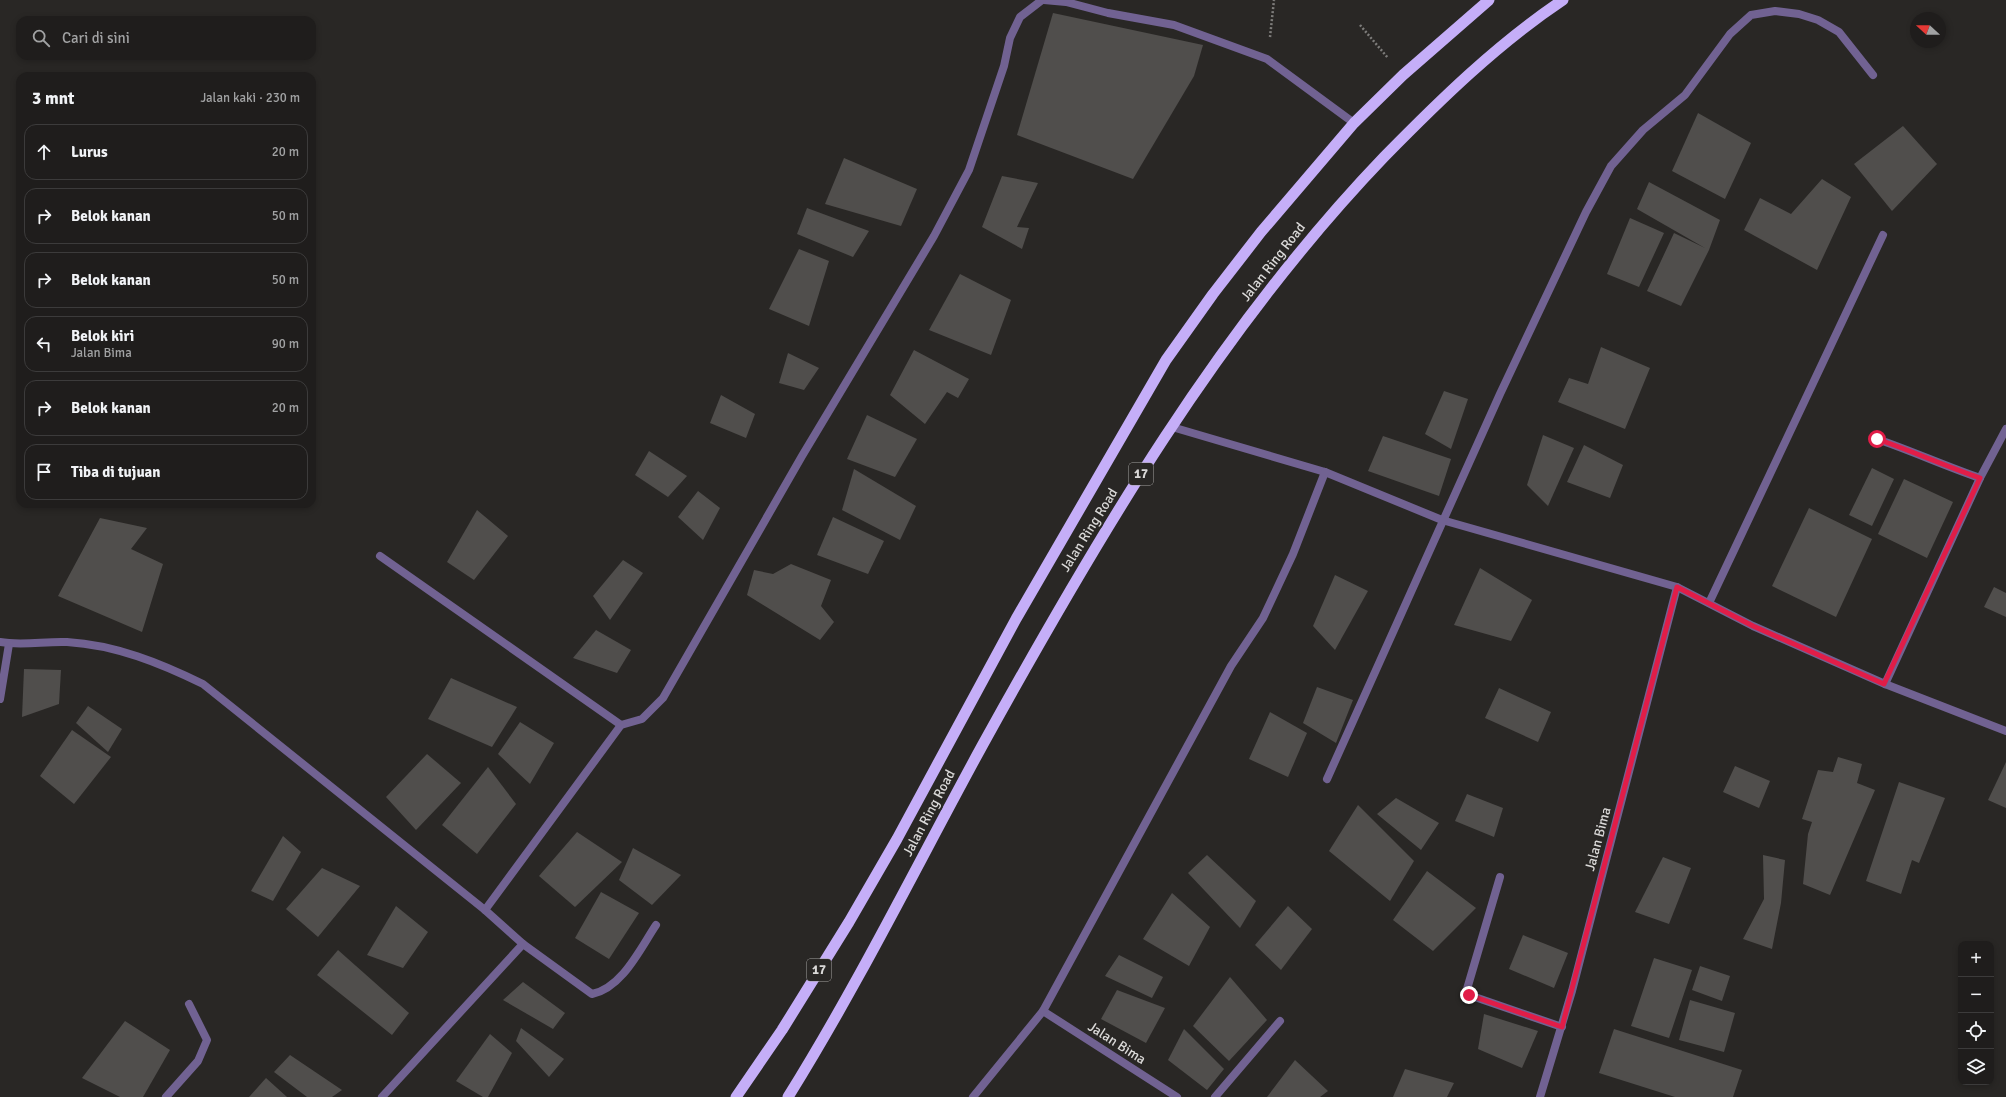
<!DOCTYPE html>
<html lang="id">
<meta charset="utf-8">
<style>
body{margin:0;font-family:Signika,sans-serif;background:#272625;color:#f1f3f6}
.controls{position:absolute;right:12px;bottom:12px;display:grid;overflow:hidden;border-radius:8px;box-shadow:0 2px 6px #0003}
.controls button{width:36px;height:36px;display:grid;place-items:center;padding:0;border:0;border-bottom:1px solid #3c3b3b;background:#1f1d1c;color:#f1f3f6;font:20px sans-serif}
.compass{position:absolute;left:1910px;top:12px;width:36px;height:36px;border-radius:50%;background:#1f1d1c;box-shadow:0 2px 6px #0003;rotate:291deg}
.stop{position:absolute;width:12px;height:12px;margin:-9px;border:3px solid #e11d48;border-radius:50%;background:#fff}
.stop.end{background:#e11d48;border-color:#fff;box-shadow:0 1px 4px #0008}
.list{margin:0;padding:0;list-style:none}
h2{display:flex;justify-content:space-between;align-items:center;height:52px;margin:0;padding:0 16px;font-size:17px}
h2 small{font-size:13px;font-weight:400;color:#a1a2a3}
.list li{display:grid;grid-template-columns:26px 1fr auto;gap:12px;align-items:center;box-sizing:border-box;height:56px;margin:0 8px 8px;padding:0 8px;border:1px solid #3c3b3b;border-radius:12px}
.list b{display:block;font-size:15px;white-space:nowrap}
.list p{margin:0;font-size:13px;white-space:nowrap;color:#a1a2a3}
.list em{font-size:13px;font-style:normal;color:#a1a2a3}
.icon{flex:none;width:22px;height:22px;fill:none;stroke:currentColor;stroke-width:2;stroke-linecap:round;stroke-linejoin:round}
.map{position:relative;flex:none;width:2006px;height:1097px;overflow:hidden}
.search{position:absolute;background:#1f1d1c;box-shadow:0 2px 6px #0003;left:16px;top:16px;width:300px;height:44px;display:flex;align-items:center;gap:10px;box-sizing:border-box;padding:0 14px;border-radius:12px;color:#a1a2a3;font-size:15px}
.panel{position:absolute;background:#1f1d1c;box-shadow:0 2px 6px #0003;left:16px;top:72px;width:300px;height:436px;border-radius:12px}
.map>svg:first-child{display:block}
.building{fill:#504e4c}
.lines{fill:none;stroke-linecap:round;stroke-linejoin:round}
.path{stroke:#7d7c7a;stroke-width:2.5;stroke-dasharray:2 2;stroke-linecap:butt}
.minor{stroke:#716292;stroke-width:8}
.trunk{stroke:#c5aef8;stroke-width:11}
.route{stroke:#e11d48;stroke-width:5}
.labels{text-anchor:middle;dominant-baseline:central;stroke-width:4;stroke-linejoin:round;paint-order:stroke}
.shield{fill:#292725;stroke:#a5a4a2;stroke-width:1}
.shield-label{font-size:13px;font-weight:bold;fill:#dad9d8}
.street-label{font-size:14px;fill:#dad9d8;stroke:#292725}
</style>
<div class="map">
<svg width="2006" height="1097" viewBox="0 0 2006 1097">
<rect width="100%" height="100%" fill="#292725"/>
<!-- building -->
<g class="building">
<path d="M 1053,13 L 1203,45 L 1194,76 L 1133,179 L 1017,135 Z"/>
<path d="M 1698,113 L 1751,143 L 1725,199 L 1672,171 Z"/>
<path d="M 1903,126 L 1937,164 L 1892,211 L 1854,164 Z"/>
<path d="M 844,158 L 917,189 L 901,226 L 825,204 Z"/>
<path d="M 1002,176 L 1038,183 L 1017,227 L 1029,228 L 1022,249 L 982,227 Z"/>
<path d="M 1822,179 L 1851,197 L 1817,270 L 1744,230 L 1760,198 L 1791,214 Z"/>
<path d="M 1649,182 L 1720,220 L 1709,250 L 1681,306 L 1647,291 L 1674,233 L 1705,248 L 1637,209 Z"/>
<path d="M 807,208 L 869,231 L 853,257 L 797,234 Z"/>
<path d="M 1630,218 L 1664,233 L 1639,287 L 1607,274 Z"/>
<path d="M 799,249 L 829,261 L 809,326 L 769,309 Z"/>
<path d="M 960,274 L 1011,300 L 991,355 L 929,330 Z"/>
<path d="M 1601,347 L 1650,368 L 1625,429 L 1558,402 L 1569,378 L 1588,384 Z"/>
<path d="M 914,350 L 969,379 L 958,398 L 947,392 L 925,424 L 890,395 Z"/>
<path d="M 788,353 L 819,368 L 804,390 L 779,383 Z"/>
<path d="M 1444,391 L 1468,399 L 1451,449 L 1425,434 Z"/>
<path d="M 721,395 L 755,414 L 746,438 L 710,423 Z"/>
<path d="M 867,415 L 917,439 L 895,477 L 847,459 Z"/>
<path d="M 1543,435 L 1574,448 L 1548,506 L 1527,485 Z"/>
<path d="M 1383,436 L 1451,459 L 1439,496 L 1368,471 Z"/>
<path d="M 1584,445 L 1623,465 L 1610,498 L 1567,482 Z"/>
<path d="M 649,451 L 687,476 L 668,497 L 635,475 Z"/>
<path d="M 1872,468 L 1894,479 L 1872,526 L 1849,515 Z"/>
<path d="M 854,469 L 916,506 L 900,540 L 842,510 Z"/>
<path d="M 1904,479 L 1953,502 L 1927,558 L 1878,534 Z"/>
<path d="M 698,491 L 720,508 L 703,540 L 678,517 Z"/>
<path d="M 1809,508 L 1872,539 L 1836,617 L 1772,586 Z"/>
<path d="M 477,510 L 508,536 L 474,580 L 447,562 Z"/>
<path d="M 833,517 L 884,541 L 868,574 L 817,555 Z"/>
<path d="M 100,518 L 147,528 L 131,549 L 163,564 L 142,632 L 58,596 Z"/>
<path d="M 623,560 L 643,573 L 610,620 L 593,596 Z"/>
<path d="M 791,564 L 831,580 L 821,606 L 834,622 L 820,640 L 747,595 L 754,570 L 773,574 Z"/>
<path d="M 1480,568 L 1532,600 L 1511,641 L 1454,625 Z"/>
<path d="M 1335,575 L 1368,591 L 1335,650 L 1313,626 Z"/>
<path d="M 1994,587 L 2006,593 L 2006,617 L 1984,607 Z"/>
<path d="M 596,630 L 631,650 L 617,673 L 573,658 Z"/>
<path d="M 24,669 L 61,670 L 59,704 L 22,717 Z"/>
<path d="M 451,678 L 517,707 L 492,747 L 428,719 Z"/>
<path d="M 1317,687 L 1353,700 L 1336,743 L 1303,723 Z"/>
<path d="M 1499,688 L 1551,712 L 1538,742 L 1485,718 Z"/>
<path d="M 88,706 L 122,729 L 108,752 L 76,723 Z"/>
<path d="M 1270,712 L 1307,733 L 1288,777 L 1249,759 Z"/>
<path d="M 520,722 L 554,743 L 530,784 L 498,754 Z"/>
<path d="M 72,730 L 111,757 L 74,804 L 40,776 Z"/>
<path d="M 427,754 L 461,783 L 416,830 L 386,797 Z"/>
<path d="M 1838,757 L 1862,764 L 1857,783 L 1875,790 L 1830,895 L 1803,884 L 1808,834 L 1812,822 L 1802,819 L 1818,770 L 1833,772 Z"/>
<path d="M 2006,762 L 2006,808 L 1988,800 Z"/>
<path d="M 1735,766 L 1770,781 L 1759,808 L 1723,792 Z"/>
<path d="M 488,767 L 516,804 L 477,854 L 442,825 Z"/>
<path d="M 1899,782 L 1945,798 L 1919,863 L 1912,860 L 1901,894 L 1866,881 Z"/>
<path d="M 1467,794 L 1503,808 L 1494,837 L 1455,821 Z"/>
<path d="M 1396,798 L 1439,823 L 1421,850 L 1377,814 Z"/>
<path d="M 1358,805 L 1414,861 L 1390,901 L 1329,851 Z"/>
<path d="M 577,832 L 622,862 L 575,907 L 539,876 Z"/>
<path d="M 283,836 L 301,852 L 273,901 L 251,891 Z"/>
<path d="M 633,848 L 681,875 L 652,905 L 619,880 Z"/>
<path d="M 1207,855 L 1256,901 L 1240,928 L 1188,873 Z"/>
<path d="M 1763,855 L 1785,860 L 1781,903 L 1772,949 L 1743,939 L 1764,899 Z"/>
<path d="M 1663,857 L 1691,868 L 1669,924 L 1635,912 Z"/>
<path d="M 322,868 L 360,886 L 318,937 L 286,909 Z"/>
<path d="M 1427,871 L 1476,908 L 1433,951 L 1393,920 Z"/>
<path d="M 601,892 L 639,913 L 609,959 L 575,938 Z"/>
<path d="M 1172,893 L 1210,927 L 1189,966 L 1143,939 Z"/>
<path d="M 396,906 L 428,932 L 403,968 L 367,955 Z"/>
<path d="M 1288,906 L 1312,929 L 1281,970 L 1255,945 Z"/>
<path d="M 1523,935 L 1568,953 L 1554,988 L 1509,969 Z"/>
<path d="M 338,950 L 409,1013 L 392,1035 L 317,975 Z"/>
<path d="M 1119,955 L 1163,977 L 1152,998 L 1105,976 Z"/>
<path d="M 1654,958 L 1692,970 L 1669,1038 L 1631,1026 Z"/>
<path d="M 1700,966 L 1730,976 L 1722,1001 L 1692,990 Z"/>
<path d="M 1230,977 L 1267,1020 L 1229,1061 L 1193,1026 Z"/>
<path d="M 523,982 L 565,1013 L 553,1029 L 503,1000 Z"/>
<path d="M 1117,990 L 1165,1008 L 1146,1043 L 1101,1019 Z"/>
<path d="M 1690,1000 L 1735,1013 L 1724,1052 L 1679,1040 Z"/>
<path d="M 1484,1014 L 1538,1031 L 1522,1068 L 1478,1049 Z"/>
<path d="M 125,1021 L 170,1050 L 143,1097 L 120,1097 L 82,1078 Z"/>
<path d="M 521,1028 L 564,1059 L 549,1077 L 516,1041 Z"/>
<path d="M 1184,1029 L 1224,1069 L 1207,1090 L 1168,1060 Z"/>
<path d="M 1614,1029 L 1742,1070 L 1733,1097 L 1675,1097 L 1599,1073 Z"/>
<path d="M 490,1034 L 512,1053 L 488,1097 L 483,1097 L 456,1081 Z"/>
<path d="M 290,1055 L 342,1090 L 332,1097 L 307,1097 L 274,1072 Z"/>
<path d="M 1295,1060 L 1328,1091 L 1320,1097 L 1267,1097 Z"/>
<path d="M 1405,1069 L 1454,1083 L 1447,1097 L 1393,1097 Z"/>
<path d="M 266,1078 L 287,1097 L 249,1097 Z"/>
</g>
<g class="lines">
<!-- path -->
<g class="path">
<path d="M 1360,25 L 1388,58"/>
<path d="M 1270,37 L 1274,0"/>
</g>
<!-- minor -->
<g class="minor">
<path d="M 1044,0 L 1066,2 L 1108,13 L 1174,25 L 1267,59 L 1354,123"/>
<path d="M 1172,427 L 1325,472 L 1442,520 L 1677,587 L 1753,626 L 1885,684 L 2006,731"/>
<path d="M 1877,439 C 1912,451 1945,466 1980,478"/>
<path d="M 380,556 L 621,725"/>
<path d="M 1709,603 L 1883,235"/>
<path d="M 0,642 C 22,646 45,641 67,642 C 116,645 160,663 203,684 L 485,910 L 523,944 L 592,994 C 622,988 640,949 656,925"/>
<path d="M 1885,684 L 1980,478 L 2006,429"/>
<path d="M 0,699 L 9,644"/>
<path d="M 1327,779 L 1500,394 L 1586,212 L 1611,166 L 1643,130 L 1685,95 L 1730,34 L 1751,15 L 1775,11 L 1799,14 L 1818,20 L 1839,32 L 1873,75"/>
<path d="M 1500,877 L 1467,989 L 1469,995 L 1562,1027"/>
<path d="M 485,910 L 621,725 L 642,719 L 663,698 L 802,456 L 934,236 L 969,170 L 1004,66 L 1010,38 L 1020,17 L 1042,0"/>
<path d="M 1043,1011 L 1177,1097"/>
<path d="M 166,1097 L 198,1061 L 207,1040 L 189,1004"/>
<path d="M 382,1097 L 523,944"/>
<path d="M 973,1097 L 1043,1011 L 1231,666 L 1263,618 L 1293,554 L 1325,472"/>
<path d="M 1215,1097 L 1280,1021"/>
<path d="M 1540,1097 L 1572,991 L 1677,587"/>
</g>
<!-- trunk -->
<g class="trunk">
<path d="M 736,1097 L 782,1030 L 849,922 L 897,839 L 1016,619 L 1166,360 L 1213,294 L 1261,232 L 1354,123 L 1403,75 L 1489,0"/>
<path d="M 788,1097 C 859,983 918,863 982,746 C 1097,538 1219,329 1384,157 C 1439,101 1497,44 1563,0"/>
</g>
</g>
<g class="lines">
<!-- route -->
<path class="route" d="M 1469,995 L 1562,1027 L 1677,587 L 1753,626 L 1884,684 L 1980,478 C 1945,466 1912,451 1877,439"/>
</g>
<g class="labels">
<!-- shield labels -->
<g class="shield">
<rect x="1129" y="463" width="24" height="22" rx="3"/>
<rect x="807" y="959" width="24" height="22" rx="3"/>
</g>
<g class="shield-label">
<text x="1141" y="474">17</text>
<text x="819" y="970">17</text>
</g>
<!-- street labels -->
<g class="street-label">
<text transform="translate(1273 262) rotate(-52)">Jalan Ring Road</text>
<text transform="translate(1089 530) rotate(-58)">Jalan Ring Road</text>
<text transform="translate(929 813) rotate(-62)">Jalan Ring Road</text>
<text transform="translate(1598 839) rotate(-75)">Jalan Bima</text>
<text transform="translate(1117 1043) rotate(33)">Jalan Bima</text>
</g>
</g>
</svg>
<div class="controls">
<button>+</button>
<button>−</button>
<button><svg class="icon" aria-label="locate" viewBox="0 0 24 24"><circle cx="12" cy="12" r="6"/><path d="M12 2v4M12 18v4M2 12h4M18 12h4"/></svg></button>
<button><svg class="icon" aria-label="layers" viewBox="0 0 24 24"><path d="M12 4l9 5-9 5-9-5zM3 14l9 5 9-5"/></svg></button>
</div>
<svg class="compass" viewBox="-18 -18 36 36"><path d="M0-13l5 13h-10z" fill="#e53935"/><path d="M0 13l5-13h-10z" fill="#a1a2a3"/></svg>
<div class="stop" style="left:1877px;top:439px"></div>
<div class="stop end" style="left:1469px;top:995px"></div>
<div class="search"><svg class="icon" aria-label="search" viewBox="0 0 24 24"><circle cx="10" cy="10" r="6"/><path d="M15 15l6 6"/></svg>Cari di sini</div>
<section class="panel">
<h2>3 mnt<small>Jalan kaki · 230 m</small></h2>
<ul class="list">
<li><svg class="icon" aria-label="ahead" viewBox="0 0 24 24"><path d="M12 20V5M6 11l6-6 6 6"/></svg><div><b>Lurus</b></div><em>20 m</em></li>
<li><svg class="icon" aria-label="right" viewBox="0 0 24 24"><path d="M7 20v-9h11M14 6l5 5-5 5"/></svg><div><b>Belok kanan</b></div><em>50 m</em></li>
<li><svg class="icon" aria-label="right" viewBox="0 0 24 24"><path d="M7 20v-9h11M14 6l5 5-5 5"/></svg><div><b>Belok kanan</b></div><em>50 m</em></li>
<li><svg class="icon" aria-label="left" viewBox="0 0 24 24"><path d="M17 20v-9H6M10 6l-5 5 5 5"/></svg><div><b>Belok kiri</b><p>Jalan Bima</p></div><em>90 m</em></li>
<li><svg class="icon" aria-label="right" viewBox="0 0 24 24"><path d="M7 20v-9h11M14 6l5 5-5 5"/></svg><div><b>Belok kanan</b></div><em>20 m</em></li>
<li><svg class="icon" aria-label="arrive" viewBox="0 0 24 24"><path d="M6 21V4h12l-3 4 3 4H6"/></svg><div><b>Tiba di tujuan</b></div></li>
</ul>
</section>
</div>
